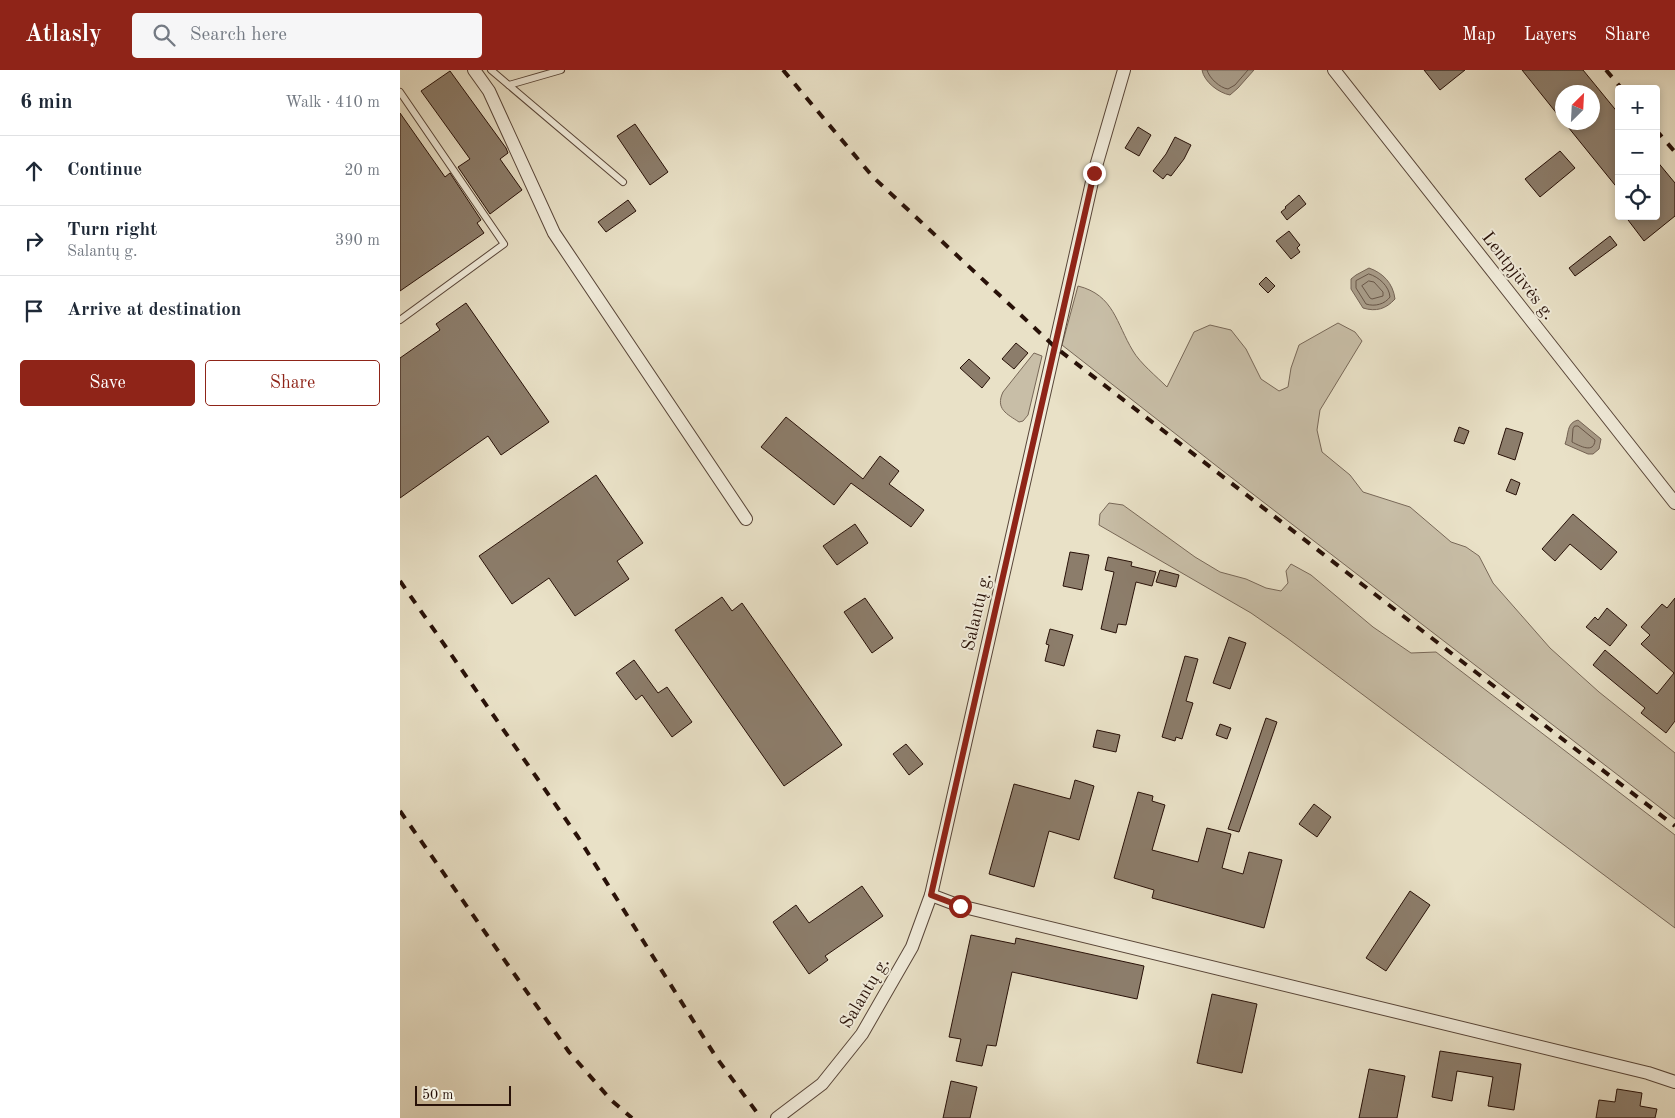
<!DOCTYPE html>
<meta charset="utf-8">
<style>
body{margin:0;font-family:"Old Standard TT",serif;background:#f6f6f7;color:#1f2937}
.controls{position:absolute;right:15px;top:15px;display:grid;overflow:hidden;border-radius:5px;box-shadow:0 2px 8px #0003}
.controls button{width:45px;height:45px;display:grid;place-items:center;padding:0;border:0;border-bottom:1px solid #e0e1e3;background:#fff;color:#1f2937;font:25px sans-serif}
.compass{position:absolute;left:1155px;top:15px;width:45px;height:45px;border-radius:50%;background:#fff;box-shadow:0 2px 8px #0003;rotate:24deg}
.scale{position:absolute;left:15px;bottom:12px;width:96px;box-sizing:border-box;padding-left:5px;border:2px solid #281108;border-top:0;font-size:14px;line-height:18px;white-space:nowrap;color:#281108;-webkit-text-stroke:4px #f1ecdb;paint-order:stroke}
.stop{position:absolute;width:15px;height:15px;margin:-11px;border:4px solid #8f2418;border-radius:50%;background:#fff}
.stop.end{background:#8f2418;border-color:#fff;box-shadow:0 1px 5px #0008}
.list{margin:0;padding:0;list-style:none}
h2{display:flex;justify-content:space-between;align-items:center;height:65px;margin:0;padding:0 20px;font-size:21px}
h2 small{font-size:16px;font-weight:400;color:#747a83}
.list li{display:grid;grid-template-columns:32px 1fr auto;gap:15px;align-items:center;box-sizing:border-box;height:70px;padding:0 20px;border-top:1px solid #e0e1e3}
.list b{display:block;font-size:19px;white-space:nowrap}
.list p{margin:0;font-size:16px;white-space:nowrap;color:#747a83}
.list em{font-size:16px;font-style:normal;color:#747a83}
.actions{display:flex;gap:10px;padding:15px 20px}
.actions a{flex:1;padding:11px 0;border:1px solid #8f2418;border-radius:5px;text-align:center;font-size:18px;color:#8f2418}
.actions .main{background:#8f2418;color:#fff}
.icon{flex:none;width:28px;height:28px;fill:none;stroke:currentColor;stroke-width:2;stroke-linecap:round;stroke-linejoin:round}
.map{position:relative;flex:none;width:1275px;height:1048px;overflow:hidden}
header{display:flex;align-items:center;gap:30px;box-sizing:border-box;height:70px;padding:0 25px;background:#8f2418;color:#fff}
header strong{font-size:24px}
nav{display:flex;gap:28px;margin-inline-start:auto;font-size:18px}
.search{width:350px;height:45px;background:#f6f6f7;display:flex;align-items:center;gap:12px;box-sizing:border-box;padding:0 18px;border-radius:5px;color:#747a83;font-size:19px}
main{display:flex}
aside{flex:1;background:#fff}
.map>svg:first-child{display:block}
.green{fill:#c8bea7;stroke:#786858}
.water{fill:#a79a86;stroke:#746354}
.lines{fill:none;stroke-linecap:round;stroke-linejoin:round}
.shore{stroke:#685647;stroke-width:1}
.building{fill:#8c7d6b;stroke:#281108}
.lane-casing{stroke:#584538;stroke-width:8}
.street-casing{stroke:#584538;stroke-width:14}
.lane{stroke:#f1ecdb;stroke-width:6}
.street{stroke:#f1ecdb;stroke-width:12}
.rail{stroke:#281108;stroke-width:4;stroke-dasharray:9 9;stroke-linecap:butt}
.route{stroke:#8f2418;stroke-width:6}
.labels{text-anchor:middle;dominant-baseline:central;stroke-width:4;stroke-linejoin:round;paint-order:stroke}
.street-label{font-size:18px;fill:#281108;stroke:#f1ecdb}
</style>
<header>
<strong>Atlasly</strong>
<div class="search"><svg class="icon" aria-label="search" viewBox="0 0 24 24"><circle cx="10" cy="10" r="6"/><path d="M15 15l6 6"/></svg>Search here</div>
<nav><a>Map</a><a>Layers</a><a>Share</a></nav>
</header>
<main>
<aside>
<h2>6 min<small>Walk · 410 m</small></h2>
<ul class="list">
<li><svg class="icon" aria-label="ahead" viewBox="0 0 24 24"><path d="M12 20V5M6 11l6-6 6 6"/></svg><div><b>Continue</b></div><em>20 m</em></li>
<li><svg class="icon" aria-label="right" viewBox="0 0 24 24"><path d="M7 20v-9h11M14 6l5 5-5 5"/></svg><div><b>Turn right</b><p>Salantų g.</p></div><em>390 m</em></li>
<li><svg class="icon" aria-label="arrive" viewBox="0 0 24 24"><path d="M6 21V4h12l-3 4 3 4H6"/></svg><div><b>Arrive at destination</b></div></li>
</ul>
<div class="actions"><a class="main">Save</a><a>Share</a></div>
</aside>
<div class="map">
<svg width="1275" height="1048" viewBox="0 0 1275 1048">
<rect width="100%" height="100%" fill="#e9e1c7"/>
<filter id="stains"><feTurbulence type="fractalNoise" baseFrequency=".004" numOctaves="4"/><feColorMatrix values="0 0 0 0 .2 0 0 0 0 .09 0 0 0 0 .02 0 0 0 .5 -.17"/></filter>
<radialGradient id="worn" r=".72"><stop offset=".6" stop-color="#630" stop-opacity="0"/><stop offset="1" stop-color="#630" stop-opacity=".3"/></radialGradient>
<!-- green -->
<g class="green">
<path d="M 678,216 C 714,225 716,253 733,281 C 740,293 757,307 767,317 L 794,262 L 810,255 L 831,260 L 846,279 L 861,309 L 879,321 L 888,317 L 891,298 L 899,275 L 938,253 L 955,262 L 962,271 L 920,340 L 917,360 L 922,382 L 950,405 L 963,422 L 1010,437 L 1051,472 L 1066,477 L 1079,486 L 1093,513 L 1150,578 L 1199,622 L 1275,683 L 1275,749 L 823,401 L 662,275 Z"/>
<path d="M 634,283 L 642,286 L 628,345 L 623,351 L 619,352 C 607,344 595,339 603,322 Z"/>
<path d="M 709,433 L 723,435 L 795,487 L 820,502 L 846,509 L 866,518 L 881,521 L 888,513 L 886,501 L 891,494 L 911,505 L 973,557 L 1011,583 L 1036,582 L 1275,765 L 1275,858 L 887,568 L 851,543 L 699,455 L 700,444 Z"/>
</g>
<!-- water -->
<g class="water">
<path d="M 802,0 L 854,0 L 838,18 L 830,25 C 819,23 804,12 802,0 Z"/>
<path d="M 969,198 C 983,203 993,213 995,229 C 986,239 976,242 963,238 L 951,219 L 951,209 L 956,205 Z"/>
<path d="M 1178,350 L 1201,369 L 1199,379 L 1193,384 L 1188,384 L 1165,374 C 1169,364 1166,353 1178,350 Z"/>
</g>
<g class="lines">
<!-- shore -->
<g class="shore">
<path d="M 807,0 C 809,8 820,18 828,19 L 835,15 L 848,0"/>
<path d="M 969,204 C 979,207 989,216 990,227 C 985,234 975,237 966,234 L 956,218 L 956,211 Z"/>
<path d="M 969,211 L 974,212 L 983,222 L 983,226 L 972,229 L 970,228 L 962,216 Z"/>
<path d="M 1175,356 L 1178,356 L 1195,370 C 1194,384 1180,376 1172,372 L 1173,359 Z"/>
</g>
</g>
<!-- building -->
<g class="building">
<path d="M 1024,0 L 1065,0 L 1040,20 Z"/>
<path d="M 1122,0 L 1183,0 L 1219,44 L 1219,120 L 1164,52 L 1192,52 L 1192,22 L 1162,22 L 1162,50 Z"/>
<path d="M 50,1 L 106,78 L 108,83 L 100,89 L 122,120 L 90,144 L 58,97 L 70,89 L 21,21 Z"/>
<path d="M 0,43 L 45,107 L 50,103 L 81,150 L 77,153 L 84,163 L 0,221 Z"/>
<path d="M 235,54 L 268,102 L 250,115 L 217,66 Z"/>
<path d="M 738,57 L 751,65 L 739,86 L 725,78 Z"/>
<path d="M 775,67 L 791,75 L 784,89 L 771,106 L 767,104 L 763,109 L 753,101 L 766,84 Z"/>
<path d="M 1160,81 L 1175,98 L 1140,127 L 1125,109 Z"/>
<path d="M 1256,90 L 1275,113 L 1275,146 L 1244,171 L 1225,146 L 1256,146 Z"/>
<path d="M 899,125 L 906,134 L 887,150 L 881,142 L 886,138 L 885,137 Z"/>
<path d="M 228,130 L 236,141 L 206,162 L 198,152 Z"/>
<path d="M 889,161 L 900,175 L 897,178 L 900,182 L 891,189 L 876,171 Z"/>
<path d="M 1210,166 L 1217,175 L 1175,206 L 1169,198 Z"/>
<path d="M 866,207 L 875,216 L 868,223 L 859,214 Z"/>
<path d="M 66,233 L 149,352 L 101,385 L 88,366 L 0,428 L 0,288 L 40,260 L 36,254 Z"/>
<path d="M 616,273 L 628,283 L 614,299 L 602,289 Z"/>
<path d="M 569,289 L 590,308 L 582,318 L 560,298 Z"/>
<path d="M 386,347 L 463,409 L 480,386 L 499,401 L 489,414 L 524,440 L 511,457 L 451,413 L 434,435 L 361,377 Z"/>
<path d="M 1059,357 L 1069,361 L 1064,374 L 1054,371 Z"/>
<path d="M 1106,358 L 1123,363 L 1115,390 L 1098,384 Z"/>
<path d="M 196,405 L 243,473 L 217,491 L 229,509 L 175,546 L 149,508 L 112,534 L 79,486 Z"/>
<path d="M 1111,409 L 1120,413 L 1116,425 L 1106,421 Z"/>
<path d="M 1173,444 L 1217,482 L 1201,500 L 1170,474 L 1155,491 L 1142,479 Z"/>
<path d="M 455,454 L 468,473 L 437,495 L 423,476 Z"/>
<path d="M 670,482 L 689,485 L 682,520 L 663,516 Z"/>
<path d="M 708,487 L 732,492 L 731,496 L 756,502 L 752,516 L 736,512 L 726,555 L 718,554 L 716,563 L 701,559 L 714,502 L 705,500 Z"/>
<path d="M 760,500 L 779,505 L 776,517 L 756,512 Z"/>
<path d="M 322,527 L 332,541 L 342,533 L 442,675 L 384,716 L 275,560 Z"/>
<path d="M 465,528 L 493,568 L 472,583 L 444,542 Z"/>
<path d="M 1275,528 L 1275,651 L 1266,663 L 1241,643 L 1245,638 L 1193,595 L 1205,580 L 1257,624 L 1274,603 L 1241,574 L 1250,565 L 1241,557 L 1262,534 L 1267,538 Z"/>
<path d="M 1207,538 L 1227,555 L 1210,576 L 1186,557 L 1195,547 L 1198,550 Z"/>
<path d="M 650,559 L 673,565 L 664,596 L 645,591 L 649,575 L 646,574 Z"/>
<path d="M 829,567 L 846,573 L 830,619 L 813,613 Z"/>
<path d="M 785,586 L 798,589 L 786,631 L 793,633 L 782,669 L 776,667 L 775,671 L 762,667 Z"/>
<path d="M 234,590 L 258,623 L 267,617 L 292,652 L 272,667 L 242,625 L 236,630 L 216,603 Z"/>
<path d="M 866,648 L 877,652 L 839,762 L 828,759 Z"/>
<path d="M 820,654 L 831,658 L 827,669 L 816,665 Z"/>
<path d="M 697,660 L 720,665 L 716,682 L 693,677 Z"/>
<path d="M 506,674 L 523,694 L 509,705 L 493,684 Z"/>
<path d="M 675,710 L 694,716 L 679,770 L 649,761 L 634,817 L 589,804 L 614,714 L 670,729 Z"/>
<path d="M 738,722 L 753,726 L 752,731 L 765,735 L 752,780 L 798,792 L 807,758 L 831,764 L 822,798 L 843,804 L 849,782 L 882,790 L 864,858 L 752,828 L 754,820 L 714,808 Z"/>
<path d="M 914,734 L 931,747 L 917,767 L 899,754 Z"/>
<path d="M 462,816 L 483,846 L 425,886 L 428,890 L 409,904 L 373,852 L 396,835 L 409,853 Z"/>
<path d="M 1010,821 L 1030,835 L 986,901 L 966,888 Z"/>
<path d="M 571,865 L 615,874 L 616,868 L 744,896 L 737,929 L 612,902 L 596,976 L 587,975 L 582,996 L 556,991 L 561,969 L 549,967 Z"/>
<path d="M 812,924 L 857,934 L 842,1003 L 797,993 Z"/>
<path d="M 1040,981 L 1121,994 L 1114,1040 L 1088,1036 L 1093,1007 L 1057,1001 L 1052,1031 L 1032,1027 Z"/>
<path d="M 969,999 L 1005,1006 L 997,1048 L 959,1048 Z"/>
<path d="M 551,1011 L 577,1017 L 570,1048 L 543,1048 Z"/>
<path d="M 1217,1019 L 1242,1023 L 1240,1036 L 1257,1039 L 1255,1048 L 1196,1048 L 1199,1030 L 1215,1032 Z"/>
</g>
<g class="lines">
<defs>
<g id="lane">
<path d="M 91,0 L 223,112"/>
<path d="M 109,15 L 161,0"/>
<path d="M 0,22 L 104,174 L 0,250"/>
</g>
<g id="street">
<path d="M 74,0 L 89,21 L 154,163 L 346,449"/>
<path d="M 934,0 L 1275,433"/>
<path d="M 531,825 L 560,836 L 1248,1003 L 1275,1012"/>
<path d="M 377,1048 L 422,1014 L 462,964 L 512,877 L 531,825 L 694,103 L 724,0"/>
</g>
</defs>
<!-- lane casing -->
<use href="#lane" class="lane-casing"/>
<!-- street casing -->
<use href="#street" class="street-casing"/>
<!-- lane -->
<use href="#lane" class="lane"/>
<!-- street -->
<use href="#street" class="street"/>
<!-- rail -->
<g class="rail">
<path d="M 383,0 L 473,107 L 655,277 L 1275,756"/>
<path d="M 1206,0 L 1222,19"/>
<path d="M 1256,60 L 1275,82"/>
<path d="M 0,511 L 178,767 L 316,987 L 361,1048"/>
<path d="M 0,741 L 169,982 L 211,1030 L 232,1048"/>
</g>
</g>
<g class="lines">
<!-- route -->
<path class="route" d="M 560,836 L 531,825 L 694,103"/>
</g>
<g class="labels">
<!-- street labels -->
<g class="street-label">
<text transform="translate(1118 206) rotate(52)">Lentpjūvės g.</text>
<text transform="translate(577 542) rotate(-77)">Salantų g.</text>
<text transform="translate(465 923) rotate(-59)">Salantų g.</text>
</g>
</g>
<rect width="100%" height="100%" filter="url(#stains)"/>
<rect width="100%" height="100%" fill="url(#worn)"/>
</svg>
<div class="controls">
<button>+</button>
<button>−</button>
<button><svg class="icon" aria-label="locate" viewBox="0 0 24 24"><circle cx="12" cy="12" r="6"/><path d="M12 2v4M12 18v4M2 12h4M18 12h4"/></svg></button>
</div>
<svg class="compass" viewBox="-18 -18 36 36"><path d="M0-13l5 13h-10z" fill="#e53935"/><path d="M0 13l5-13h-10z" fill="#747a83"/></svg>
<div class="scale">50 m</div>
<div class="stop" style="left:560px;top:836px"></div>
<div class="stop end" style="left:694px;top:103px"></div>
</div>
</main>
